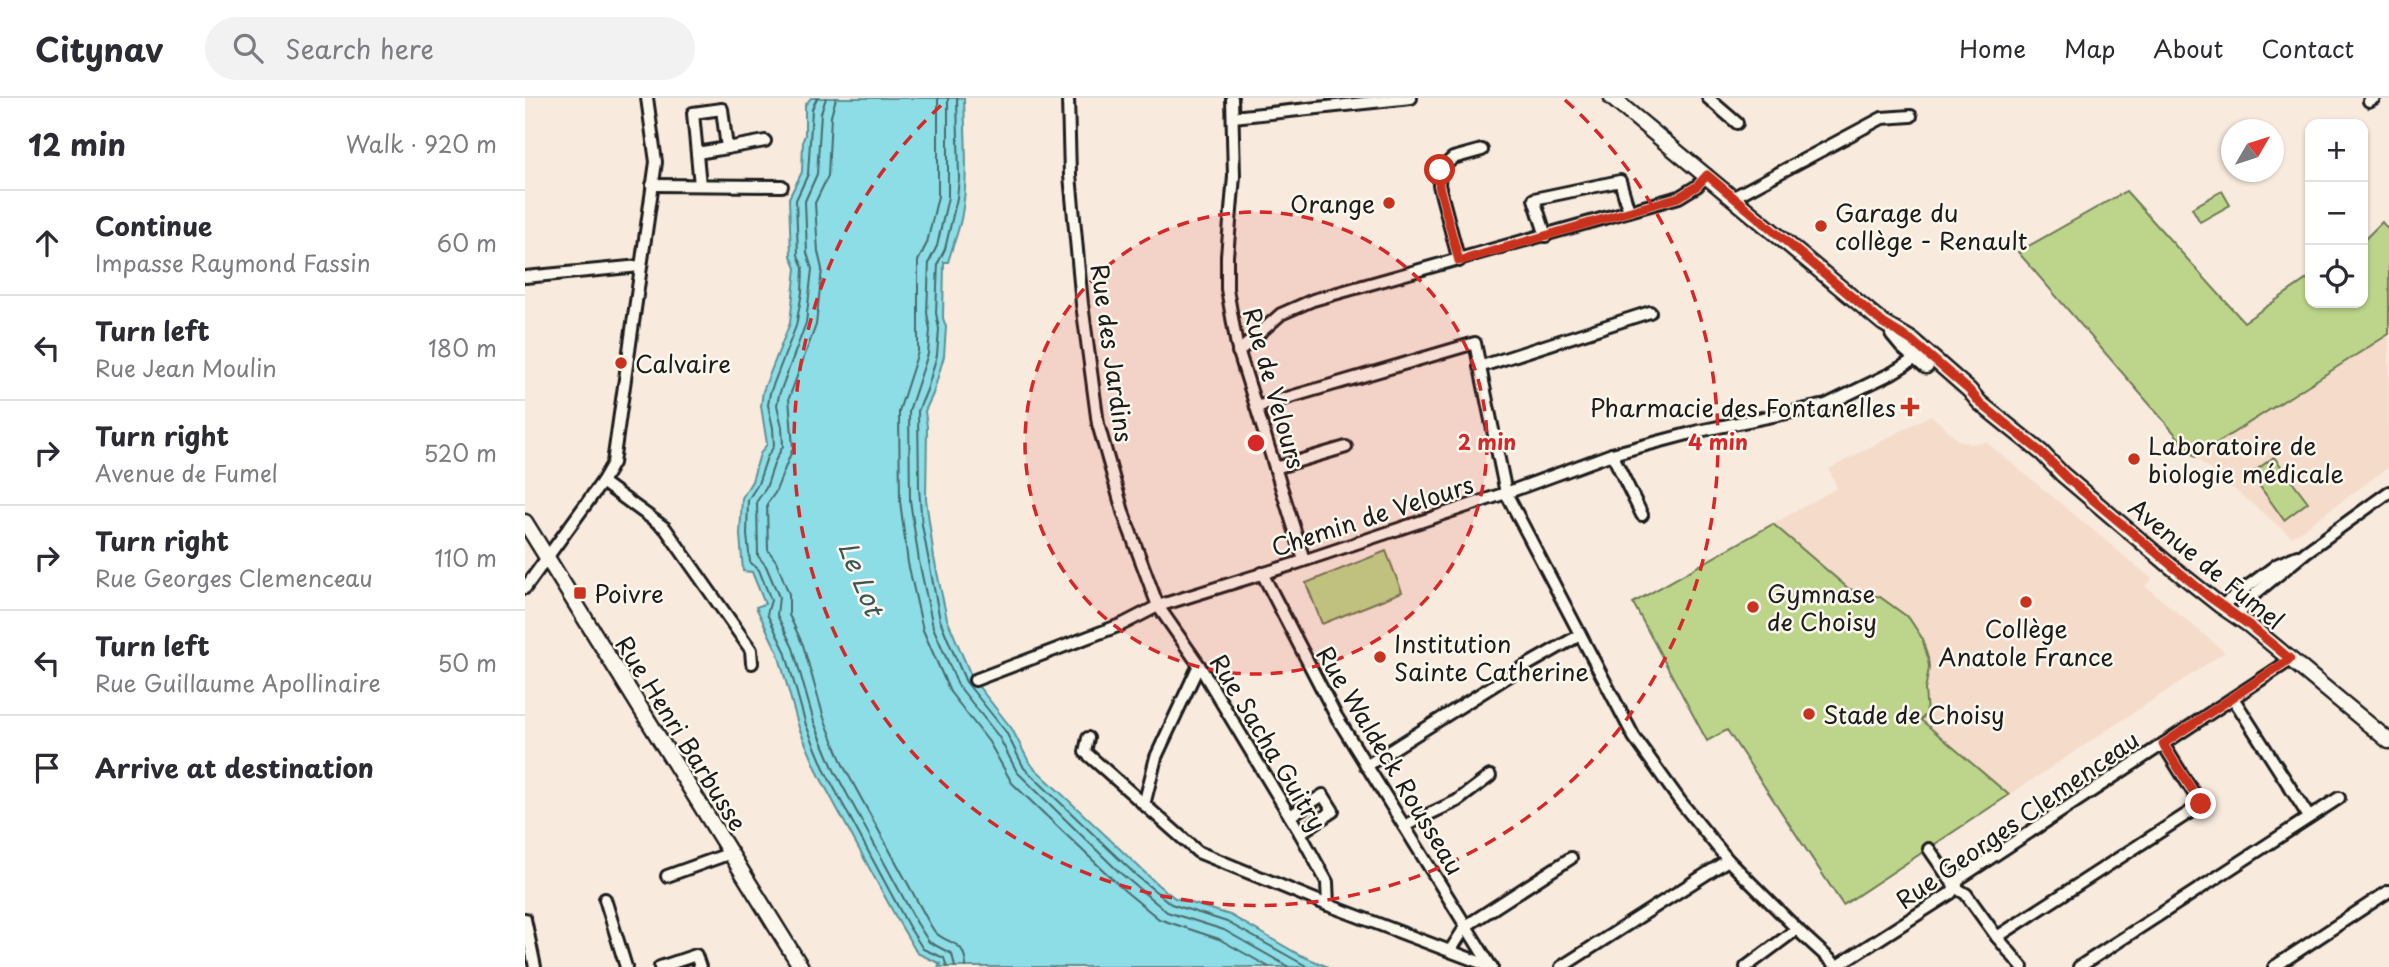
<!DOCTYPE html>
<meta charset="utf-8">
<style>
body{margin:0;font-family:"Playpen Sans",sans-serif;background:#f2f2f3;color:#2b2b33}
.controls{position:absolute;right:21px;top:21px;display:grid;overflow:hidden;border-radius:14px;box-shadow:0 2px 5px #0004}
.controls button{width:63px;height:63px;display:grid;place-items:center;padding:0;border:0;border-bottom:2px solid #e1e1e2;background:#fff;color:#2b2b33;font:35px sans-serif}
.compass{position:absolute;left:1696px;top:21px;width:63px;height:63px;border-radius:50%;background:#fff;box-shadow:0 2px 5px #0004;rotate:51deg}
.stop{position:absolute;width:21px;height:21px;margin:-16px;border:5px solid #c8321e;border-radius:50%;background:#fff}
.stop.end{background:#c8321e;border-color:#fff;box-shadow:0 2px 7px #0008}
.list{margin:0;padding:0;list-style:none}
h2{display:flex;justify-content:space-between;align-items:center;height:91px;margin:0;padding:0 28px;font-size:30px}
h2 small{font-size:23px;font-weight:400;color:#7c7c81}
.list li{display:grid;grid-template-columns:46px 1fr auto;gap:21px;align-items:center;box-sizing:border-box;height:105px;padding:0 28px;border-top:2px solid #e1e1e2}
.list b{display:block;font-size:26px;white-space:nowrap}
.list p{margin:0;font-size:23px;white-space:nowrap;color:#7c7c81}
.list em{font-size:23px;font-style:normal;color:#7c7c81}
.icon{flex:none;width:38px;height:38px;fill:none;stroke:currentColor;stroke-width:2;stroke-linecap:round;stroke-linejoin:round}
.map{position:relative;flex:none;width:1864px;height:869px;overflow:hidden}
header{display:flex;align-items:center;gap:42px;box-sizing:border-box;height:98px;padding:0 35px;background:#fff;border-bottom:2px solid #e1e1e2}
header strong{font-size:33px}
nav{display:flex;gap:38px;margin-inline-start:auto;font-size:24px}
.search{width:490px;height:63px;background:#f2f2f3;display:flex;align-items:center;gap:18px;box-sizing:border-box;padding:0 24px;border-radius:38px;color:#7c7c81;font-size:26px}
main{display:flex}
aside{flex:1;background:#fff}
.map>svg:first-child{display:block}
.built{fill:#f5dbca}
.green{fill:#bdd58b;stroke:#6c7854;stroke-width:2}
.water{fill:#8cdde5;stroke:#5f9095;stroke-width:2}
.lines{fill:none;stroke-linecap:round;stroke-linejoin:round}
.shore{stroke:#49696c;stroke-width:2}
.minor-casing{stroke:#1c1c1c;stroke-width:16}
.major-casing{stroke:#1c1c1c;stroke-width:19}
.minor{stroke:#fbf7ec;stroke-width:10}
.major{stroke:#fbf7ec;stroke-width:14}
.route{stroke:#c8321e;stroke-width:9}
.ring{fill:none;stroke:#d62828;stroke-width:3.5;stroke-dasharray:12 9}
.poi-dot{fill:#c8321e;stroke:#fbf7ec;stroke-width:2.5}
.labels{text-anchor:middle;dominant-baseline:central;stroke-width:5;stroke-linejoin:round;paint-order:stroke}
.poi-label{font-size:24px;fill:#1c1c1c;stroke:#fbf7ec;text-anchor:start}
.street-label{font-size:24px;fill:#1c1c1c;stroke:#fbf7ec}
.water-label{font-size:26px;font-style:italic;fill:#3e5658;stroke:#fbf7ec}
.centre{fill:#d62828;stroke:#fbf7ec;stroke-width:3.5}
.ring-label{font-size:21px;text-anchor:middle;font-weight:bold;fill:#d62828;stroke:#fbf7ec;stroke-width:5;stroke-linejoin:round;paint-order:stroke}
</style>
<header>
<strong>Citynav</strong>
<div class="search"><svg class="icon" aria-label="search" viewBox="0 0 24 24"><circle cx="10" cy="10" r="6"/><path d="M15 15l6 6"/></svg>Search here</div>
<nav><a>Home</a><a>Map</a><a>About</a><a>Contact</a></nav>
</header>
<main>
<aside>
<h2>12 min<small>Walk · 920 m</small></h2>
<ul class="list">
<li><svg class="icon" aria-label="ahead" viewBox="0 0 24 24"><path d="M12 20V5M6 11l6-6 6 6"/></svg><div><b>Continue</b><p>Impasse Raymond Fassin</p></div><em>60 m</em></li>
<li><svg class="icon" aria-label="left" viewBox="0 0 24 24"><path d="M17 20v-9H6M10 6l-5 5 5 5"/></svg><div><b>Turn left</b><p>Rue Jean Moulin</p></div><em>180 m</em></li>
<li><svg class="icon" aria-label="right" viewBox="0 0 24 24"><path d="M7 20v-9h11M14 6l5 5-5 5"/></svg><div><b>Turn right</b><p>Avenue de Fumel</p></div><em>520 m</em></li>
<li><svg class="icon" aria-label="right" viewBox="0 0 24 24"><path d="M7 20v-9h11M14 6l5 5-5 5"/></svg><div><b>Turn right</b><p>Rue Georges Clemenceau</p></div><em>110 m</em></li>
<li><svg class="icon" aria-label="left" viewBox="0 0 24 24"><path d="M17 20v-9H6M10 6l-5 5 5 5"/></svg><div><b>Turn left</b><p>Rue Guillaume Apollinaire</p></div><em>50 m</em></li>
<li><svg class="icon" aria-label="arrive" viewBox="0 0 24 24"><path d="M6 21V4h12l-3 4 3 4H6"/></svg><div><b>Arrive at destination</b></div></li>
</ul>
</aside>
<div class="map">
<svg width="1864" height="869" viewBox="0 0 1864 869">
<rect width="100%" height="100%" fill="#f8eadd"/>
<filter id="ink" filterUnits="userSpaceOnUse"><feTurbulence type="fractalNoise" baseFrequency=".0143" numOctaves="2"/><feDisplacementMap in="SourceGraphic" scale="14" xChannelSelector="R" yChannelSelector="G"/><feConvolveMatrix kernelMatrix="1 2 1 2 8 2 1 2 1" color-interpolation-filters="sRGB"/></filter>
<g filter="url(#ink)">
<!-- built -->
<g class="built">
<path d="M 1864,237 L 1864,369 L 1767,439 L 1670,359 Z"/>
<path d="M 1406,317 L 1433,342 L 1446,346 L 1461,344 L 1627,481 L 1620,488 L 1700,554 L 1484,697 L 1396,621 L 1402,615 L 1400,592 L 1403,579 L 1339,494 L 1324,491 L 1248,426 L 1312,390 L 1304,371 Z"/>
</g>
<!-- green -->
<g class="green">
<path d="M 1601,93 L 1719,224 L 1785,179 L 1785,205 L 1838,205 L 1838,143 L 1857,124 L 1864,133 L 1864,236 L 1670,359 L 1493,154 Z"/>
<path d="M 1697,93 L 1705,107 L 1675,124 L 1667,110 Z"/>
<path d="M 1749,359 L 1783,404 L 1759,422 L 1726,376 Z"/>
<path d="M 1248,426 L 1324,491 L 1355,499 L 1384,520 L 1397,540 L 1403,560 L 1404,570 L 1400,592 L 1402,615 L 1396,622 L 1484,697 L 1318,807 L 1202,632 L 1182,643 L 1108,505 Z"/>
<path d="M 861,453 L 877,494 L 797,526 L 781,485 Z"/>
</g>
<!-- water -->
<path class="water" d="M 286,0 L 439,0 C 440,40 444,82 436,121 C 433,135 427,150 423,164 L 419,164 L 418,220 L 421,229 L 419,258 L 408,296 L 400,313 L 402,329 L 401,401 L 409,460 L 422,521 L 447,580 L 487,631 L 505,666 L 633,787 L 650,800 L 705,817 L 773,856 L 803,869 L 413,869 L 416,866 L 392,855 L 372,821 L 295,679 L 274,630 L 253,555 L 231,509 L 240,506 L 227,474 L 218,473 L 215,437 L 217,400 L 227,383 L 235,356 L 242,346 L 236,308 L 238,293 L 265,225 L 271,170 L 266,158 L 264,100 L 277,74 L 278,42 L 280,37 L 280,7 Z"/>
<g class="lines">
<!-- shore -->
<g class="shore">
<path d="M 292,0 L 287,11 L 283,76 L 271,102 L 273,157 L 278,170 L 277,194 L 271,228 L 245,295 L 243,307 L 248,330 L 249,348 L 242,359 L 233,386 L 223,402 L 222,437 L 225,464 L 234,472 L 246,502 L 242,516 L 260,553 L 281,627 L 301,675 L 384,829 L 398,851 L 419,860 L 422,869"/>
<path d="M 301,0 L 296,15 L 292,76 L 280,103 L 282,155 L 287,171 L 281,225 L 254,297 L 252,307 L 257,329 L 258,348 L 250,363 L 241,390 L 232,403 L 233,458 L 241,468 L 254,499 L 252,517 L 268,550 L 289,624 L 309,672 L 392,825 L 404,844 L 427,856 L 430,869"/>
<path d="M 311,0 L 306,18 L 303,78 L 290,105 L 293,154 L 297,171 L 291,227 L 264,300 L 268,350 L 250,395 L 242,406 L 243,452 L 251,463 L 264,496 L 264,517 L 278,547 L 299,620 L 318,667 L 401,819 C 404,824 407,831 411,835 C 425,848 440,841 441,869"/>
<path d="M 413,0 L 413,98 L 402,145 L 393,163 L 393,254 L 374,313 L 375,403 L 383,465 L 398,532 L 425,594 L 464,644 L 487,685 L 600,793 L 634,821 L 694,841 L 744,869"/>
<path d="M 423,0 L 423,99 L 412,148 L 404,164 L 402,215 L 405,232 L 403,256 L 384,313 L 385,402 L 394,463 L 408,529 L 433,587 L 474,639 L 492,674 L 593,773 L 642,814 L 699,832 L 764,869"/>
<path d="M 432,0 L 434,81 L 432,100 L 420,151 L 413,165 L 411,215 L 414,231 L 412,257 L 402,292 L 393,313 L 394,390 L 397,427 L 415,522 L 426,549 L 441,584 L 481,634 L 499,670 L 613,779 L 646,806 L 702,824 L 783,869"/>
</g>
<defs>
<g id="minor">
<path d="M 543,0 L 545,77 L 557,206 L 573,326 L 599,417 L 633,508 L 674,567 L 775,735 L 802,784 L 803,807"/>
<path d="M 707,0 L 709,78 L 702,158 L 702,191 L 712,248 L 779,462"/>
<path d="M 1183,0 L 1212,25"/>
<path d="M 1844,3 L 1849,0"/>
<path d="M 708,19 L 886,0"/>
<path d="M 202,50 L 240,43"/>
<path d="M 172,55 L 202,50 L 197,11 L 168,15 L 175,87"/>
<path d="M 127,87 L 257,88"/>
<path d="M 1209,99 L 1357,20 L 1386,18"/>
<path d="M 1021,138 L 1009,101 L 1095,83 L 1104,113"/>
<path d="M 934,163 L 914,87 L 915,72 L 928,60 L 957,52"/>
<path d="M 0,179 L 115,168"/>
<path d="M 713,254 L 756,216 L 788,202 L 1154,99 L 1172,88 L 1182,77"/>
<path d="M 954,269 L 1125,214"/>
<path d="M 731,309 L 950,245 L 981,395 L 1109,639 L 1155,703 L 1203,762"/>
<path d="M 1087,356 L 1117,417"/>
<path d="M 750,370 L 821,349"/>
<path d="M 77,384 L 140,430 L 226,552 L 227,565"/>
<path d="M 737,475 L 811,618 L 965,867"/>
<path d="M 0,490 L 77,384 L 88,365 L 131,64 L 122,0"/>
<path d="M 1696,508 L 1753,466 L 1772,458"/>
<path d="M 1712,519 L 1731,495 L 1781,454 L 1864,394"/>
<path d="M 450,582 L 598,526 L 633,508 L 769,466 L 981,395 L 1087,356 L 1174,333 L 1301,307 L 1367,275 L 1391,260"/>
<path d="M 1708,600 L 1784,719"/>
<path d="M 563,640 L 560,654 L 673,754 L 803,807 L 967,869"/>
<path d="M 841,668 L 990,574 L 1055,537"/>
<path d="M 619,707 L 631,659 L 674,567"/>
<path d="M 765,718 L 798,697 L 808,713 L 775,735"/>
<path d="M 879,728 L 932,703 L 965,678"/>
<path d="M 1404,751 L 1431,790 L 1441,796 L 1472,839 L 1497,869"/>
<path d="M 142,778 L 206,755"/>
<path d="M 80,801 L 101,869"/>
<path d="M 0,821 L 10,869"/>
<path d="M 1472,839 L 1676,707 L 1638,646"/>
<path d="M 925,853 L 941,828 L 1046,760"/>
<path d="M 1312,868 L 1426,795 L 1435,780 L 1758,567 L 1764,560"/>
<path d="M 135,869 L 171,857 L 175,869"/>
<path d="M 1036,869 L 1203,762 L 1278,837 L 1313,869"/>
<path d="M 1221,869 L 1272,831"/>
<path d="M 1554,869 L 1814,700"/>
<path d="M 1749,869 L 1864,793"/>
</g>
<g id="major">
<path d="M 1087,0 L 1358,225 L 1387,242 L 1444,292 L 1455,305 L 1517,355 L 1537,376 L 1643,466 L 1696,508 L 1724,527 L 1864,643"/>
<path d="M 1368,236 L 1378,248 L 1401,268"/>
<path d="M 0,424 L 276,869"/>
</g>
</defs>
<!-- minor casing -->
<use href="#minor" class="minor-casing"/>
<!-- major casing -->
<use href="#major" class="major-casing"/>
<!-- minor -->
<use href="#minor" class="minor"/>
<!-- major -->
<use href="#major" class="major"/>
</g>
</g>
<g class="lines" filter="url(#ink)">
<!-- route -->
<path class="route" d="M 915,72 L 914,88 L 934,163 L 1154,99 L 1172,88 L 1182,77 L 1358,225 L 1387,243 L 1444,292 L 1455,305 L 1517,355 L 1543,381 L 1683,498 L 1724,527 L 1765,561 L 1638,646 L 1676,706"/>
</g>
<!-- distance rings -->
<circle cx="731" cy="345" r="231" fill="#d62828" fill-opacity=".12"/>
<g class="ring">
<circle cx="731" cy="345" r="231"/>
<path d="M1040 2A462 462 0 1 1 422 2"/>
</g>
<!-- markers -->
<g class="poi-dot">
<circle cx="864" cy="105" r="7"/>
<circle cx="1296" cy="128" r="7"/>
<circle cx="96" cy="265" r="7"/>
<path d="M1381.5 298.5h7v7h7v7h-7v7h-7v-7h-7v-7h7z"/>
<circle cx="1609" cy="361" r="7"/>
<rect x="48" y="488" width="14" height="14" rx="3.5"/>
<circle cx="1501" cy="504" r="7"/>
<circle cx="1228" cy="509" r="7"/>
<circle cx="855" cy="559" r="7"/>
<circle cx="1284" cy="616" r="7"/>
</g>
<g class="labels">
<!-- poi labels -->
<g class="poi-label">
<text x="850" y="105" text-anchor="end">Orange</text>
<text x="1310" y="114">Garage du<tspan x="1310" dy="28">collège - Renault</tspan></text>
<text x="110" y="265">Calvaire</text>
<text x="1371" y="309" text-anchor="end">Pharmacie des Fontanelles</text>
<text x="1623" y="347">Laboratoire de<tspan x="1623" dy="28">biologie médicale</tspan></text>
<text x="69" y="495">Poivre</text>
<text x="1242" y="495">Gymnase<tspan x="1242" dy="28">de Choisy</tspan></text>
<text x="1501" y="530" text-anchor="middle">Collège<tspan x="1501" dy="28">Anatole France</tspan></text>
<text x="869" y="545">Institution<tspan x="869" dy="28">Sainte Catherine</tspan></text>
<text x="1298" y="616">Stade de Choisy</text>
</g>
<!-- street labels -->
<g class="street-label">
<text transform="translate(588 255) rotate(82)">Rue des Jardins</text>
<text transform="translate(750 290) rotate(74)">Rue de Velours</text>
<text transform="translate(847 417) rotate(-18)">Chemin de Velours</text>
<text transform="translate(1682 465) rotate(39)">Avenue de Fumel</text>
<text transform="translate(157 635) rotate(58)">Rue Henri Barbusse</text>
<text transform="translate(744 644) rotate(59)">Rue Sacha Guitry</text>
<text transform="translate(866 662) rotate(59)">Rue Waldeck Rousseau</text>
<text transform="translate(1492 721) rotate(-35)">Rue Georges Clemenceau</text>
</g>
<!-- water labels -->
<g class="water-label">
<text transform="translate(337 480) rotate(68)">Le Lot</text>
</g>
</g>
<circle cx="731" cy="345" r="10" class="centre"/>
<g class="ring-label">
<text x="962" y="352">2 min</text>
<text x="1193" y="352">4 min</text>
</g>
</svg>
<div class="controls">
<button>+</button>
<button>−</button>
<button><svg class="icon" aria-label="locate" viewBox="0 0 24 24"><circle cx="12" cy="12" r="6"/><path d="M12 2v4M12 18v4M2 12h4M18 12h4"/></svg></button>
</div>
<svg class="compass" viewBox="-18 -18 36 36"><path d="M0-13l5 13h-10z" fill="#e53935"/><path d="M0 13l5-13h-10z" fill="#7c7c81"/></svg>
<div class="stop" style="left:915px;top:72px"></div>
<div class="stop end" style="left:1676px;top:706px"></div>
</div>
</main>
